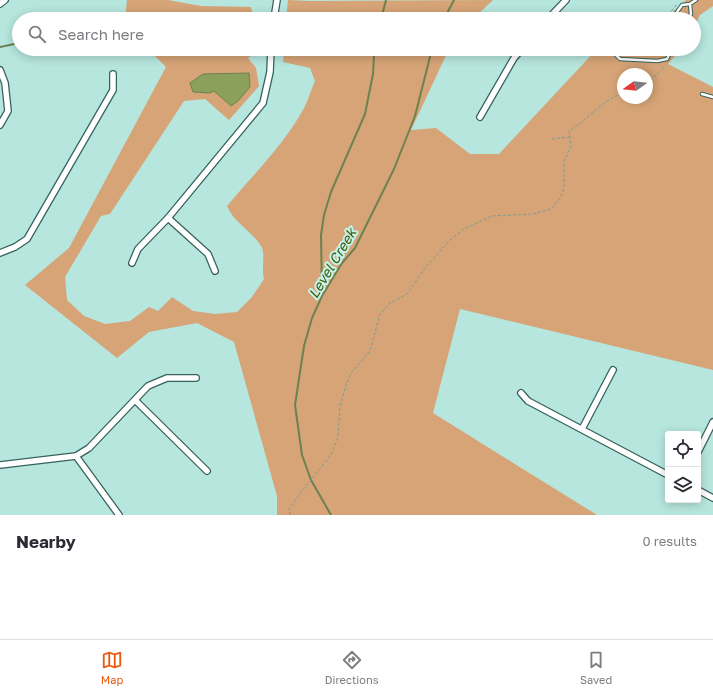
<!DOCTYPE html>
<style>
body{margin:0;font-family:"Golos Text",sans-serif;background:#f7f7f7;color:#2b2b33}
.controls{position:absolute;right:12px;bottom:12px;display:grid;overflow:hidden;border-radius:4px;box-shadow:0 2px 10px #0003}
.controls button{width:36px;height:36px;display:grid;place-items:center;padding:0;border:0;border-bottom:1px solid #e1e1e2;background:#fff;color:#2b2b33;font:20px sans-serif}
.compass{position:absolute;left:617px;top:68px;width:36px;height:36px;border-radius:50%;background:#fff;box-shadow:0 2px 10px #0003;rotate:255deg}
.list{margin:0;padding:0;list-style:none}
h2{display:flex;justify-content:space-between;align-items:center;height:52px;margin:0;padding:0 16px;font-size:17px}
h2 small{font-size:13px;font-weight:400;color:#7c7c81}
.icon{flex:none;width:22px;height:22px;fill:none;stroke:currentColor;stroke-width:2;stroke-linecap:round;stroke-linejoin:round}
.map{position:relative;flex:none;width:713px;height:515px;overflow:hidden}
.search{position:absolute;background:#fff;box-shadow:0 2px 10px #0003;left:12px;right:12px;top:12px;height:44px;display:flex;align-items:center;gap:10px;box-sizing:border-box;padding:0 14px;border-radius:22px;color:#7c7c81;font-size:15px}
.sheet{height:124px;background:#fff}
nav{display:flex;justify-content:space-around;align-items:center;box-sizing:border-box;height:56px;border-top:1px solid #e1e1e2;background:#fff;font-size:11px;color:#7c7c81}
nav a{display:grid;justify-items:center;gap:2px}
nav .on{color:#ea580c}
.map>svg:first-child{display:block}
.green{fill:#d6a477;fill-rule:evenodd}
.water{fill:#8ba15b;stroke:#6c8250}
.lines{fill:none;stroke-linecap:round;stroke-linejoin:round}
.stream{stroke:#6c8250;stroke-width:2}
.lane-casing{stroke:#36625c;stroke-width:4.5}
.street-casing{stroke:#36625c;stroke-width:8}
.path{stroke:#789c96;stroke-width:1;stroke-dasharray:3 2;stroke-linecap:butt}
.lane{stroke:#fff;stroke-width:2.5}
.street{stroke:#fff;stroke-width:5.5}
.labels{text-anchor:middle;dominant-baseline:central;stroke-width:4;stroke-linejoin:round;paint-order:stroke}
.water-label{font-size:14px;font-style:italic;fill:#445704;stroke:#c3f4eb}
</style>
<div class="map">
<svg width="713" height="515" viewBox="0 0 713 515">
<rect width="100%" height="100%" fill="#b6e6de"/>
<!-- green -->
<g class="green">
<path d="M 127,0 L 168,0 L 201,6 L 251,7 L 254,19 L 125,19 Z"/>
<path d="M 288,0 L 310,1 L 493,0 L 473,19 L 286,19 Z"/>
<path d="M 686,0 L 713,0 L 713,6 L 700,15 L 694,27 L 694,19 L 665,19 Z"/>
<path d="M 148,49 L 261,49 L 248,58 L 256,68 L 259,86 L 229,120 L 205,99 L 184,101 L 110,214 L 101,216 L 65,277 L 67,300 L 84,316 L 105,324 L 130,321 L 149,307 L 158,311 L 172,297 L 193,311 L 215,314 L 237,312 L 252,297 L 264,279 C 261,268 266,253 261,246 C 252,231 234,223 227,206 C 252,176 280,149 300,115 C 307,105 310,92 315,81 L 310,68 L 283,62 L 284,49 L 449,49 L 411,130 L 436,128 L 470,154 L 499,154 L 597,49 L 681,49 L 668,64 L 713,87 L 713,370 L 460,309 L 433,413 L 597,515 L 277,515 L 277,496 L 234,342 L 197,323 L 149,332 L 117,358 L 25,285 L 69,248 L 166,67 ZM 623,74 L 647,74 L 647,98 L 623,98 Z"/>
</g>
<!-- water -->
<path class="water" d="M 249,73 L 250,87 L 239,100 L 231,106 L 214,91 L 210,93 L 193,92 L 190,83 L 203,74 Z"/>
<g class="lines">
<!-- stream -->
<g class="stream">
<path d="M 381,19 L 386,0"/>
<path d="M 444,19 L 454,0"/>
<path d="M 0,47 L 19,43"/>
<path d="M 322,295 L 321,235 L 324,215 L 331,192 L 365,114 L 373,74 L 374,56 L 372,49"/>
<path d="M 331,515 L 311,480 L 302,455 L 295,405 L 304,346 L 312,318 L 322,296 L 342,263 L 355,248 L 394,169 L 415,116 L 432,49"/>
</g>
<defs>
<g id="lane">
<path d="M 672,19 L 682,5 L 690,4 L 696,0"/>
<path d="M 688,19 L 691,14 L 690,4"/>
<path d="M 615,49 L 616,55 L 620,59 L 657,61 L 667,59 L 672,49"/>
<path d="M 702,94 L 713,97"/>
</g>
<g id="street">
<path d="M 0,4 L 5,0"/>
<path d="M 274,19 L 277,0"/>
<path d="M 548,19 L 566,0"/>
<path d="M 0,70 L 5,83 L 8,111 L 0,125"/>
<path d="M 480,117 L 514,58 L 522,49"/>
<path d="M 168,218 L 208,254 L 215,271"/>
<path d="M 0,253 L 15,247 L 27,239 L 113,90 L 113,74"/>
<path d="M 132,263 L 138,249 L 168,218 L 263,103 L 270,72 L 271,49"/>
<path d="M 521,393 L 528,401 L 668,475"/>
<path d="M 135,400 L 207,471"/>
<path d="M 582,429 L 613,370"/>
<path d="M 698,452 L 713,422"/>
<path d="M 76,456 L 119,515"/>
<path d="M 0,465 L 76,456 L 89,448 L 148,386 L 167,378 L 196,378"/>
<path d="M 698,490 L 713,498"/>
</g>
</defs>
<!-- lane casing -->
<use href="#lane" class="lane-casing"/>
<!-- street casing -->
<use href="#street" class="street-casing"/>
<!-- path -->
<g class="path">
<path d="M 665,19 L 677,4"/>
<path d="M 661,49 L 661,56"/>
<path d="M 647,84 L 663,68 L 662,66"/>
<path d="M 552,139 L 570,137"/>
<path d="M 290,515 L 289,509 L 302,491 L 331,455 L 338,437 L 340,407 L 345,388 L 351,373 L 370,351 L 380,314 L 390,303 L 407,294 L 425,268 L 450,240 L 464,229 L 492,216 L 533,214 L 551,209 L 561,197 L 564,188 L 564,161 L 571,146 L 569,131 C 588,120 602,100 623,93"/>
</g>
<!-- lane -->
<use href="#lane" class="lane"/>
<!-- street -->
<use href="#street" class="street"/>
</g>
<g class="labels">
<!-- water labels -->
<g class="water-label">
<text transform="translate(332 263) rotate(-59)">Level Creek</text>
</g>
</g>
</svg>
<div class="controls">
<button><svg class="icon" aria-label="locate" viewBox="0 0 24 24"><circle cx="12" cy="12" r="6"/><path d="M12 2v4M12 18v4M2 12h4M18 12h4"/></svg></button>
<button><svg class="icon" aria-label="layers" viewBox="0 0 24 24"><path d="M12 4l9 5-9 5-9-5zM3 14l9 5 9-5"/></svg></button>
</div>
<svg class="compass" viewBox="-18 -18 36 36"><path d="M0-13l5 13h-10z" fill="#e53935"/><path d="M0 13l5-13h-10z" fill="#7c7c81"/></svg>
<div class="search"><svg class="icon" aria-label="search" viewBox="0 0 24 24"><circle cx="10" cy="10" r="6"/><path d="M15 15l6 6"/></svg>Search here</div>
</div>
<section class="sheet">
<h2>Nearby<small>0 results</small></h2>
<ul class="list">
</ul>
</section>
<nav>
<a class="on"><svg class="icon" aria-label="map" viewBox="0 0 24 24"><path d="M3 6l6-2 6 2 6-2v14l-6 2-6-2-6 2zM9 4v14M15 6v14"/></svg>Map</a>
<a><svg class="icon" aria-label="directions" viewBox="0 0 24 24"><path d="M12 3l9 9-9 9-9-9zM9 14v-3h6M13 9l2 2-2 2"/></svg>Directions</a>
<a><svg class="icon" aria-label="saved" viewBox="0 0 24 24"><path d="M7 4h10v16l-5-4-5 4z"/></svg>Saved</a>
</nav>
